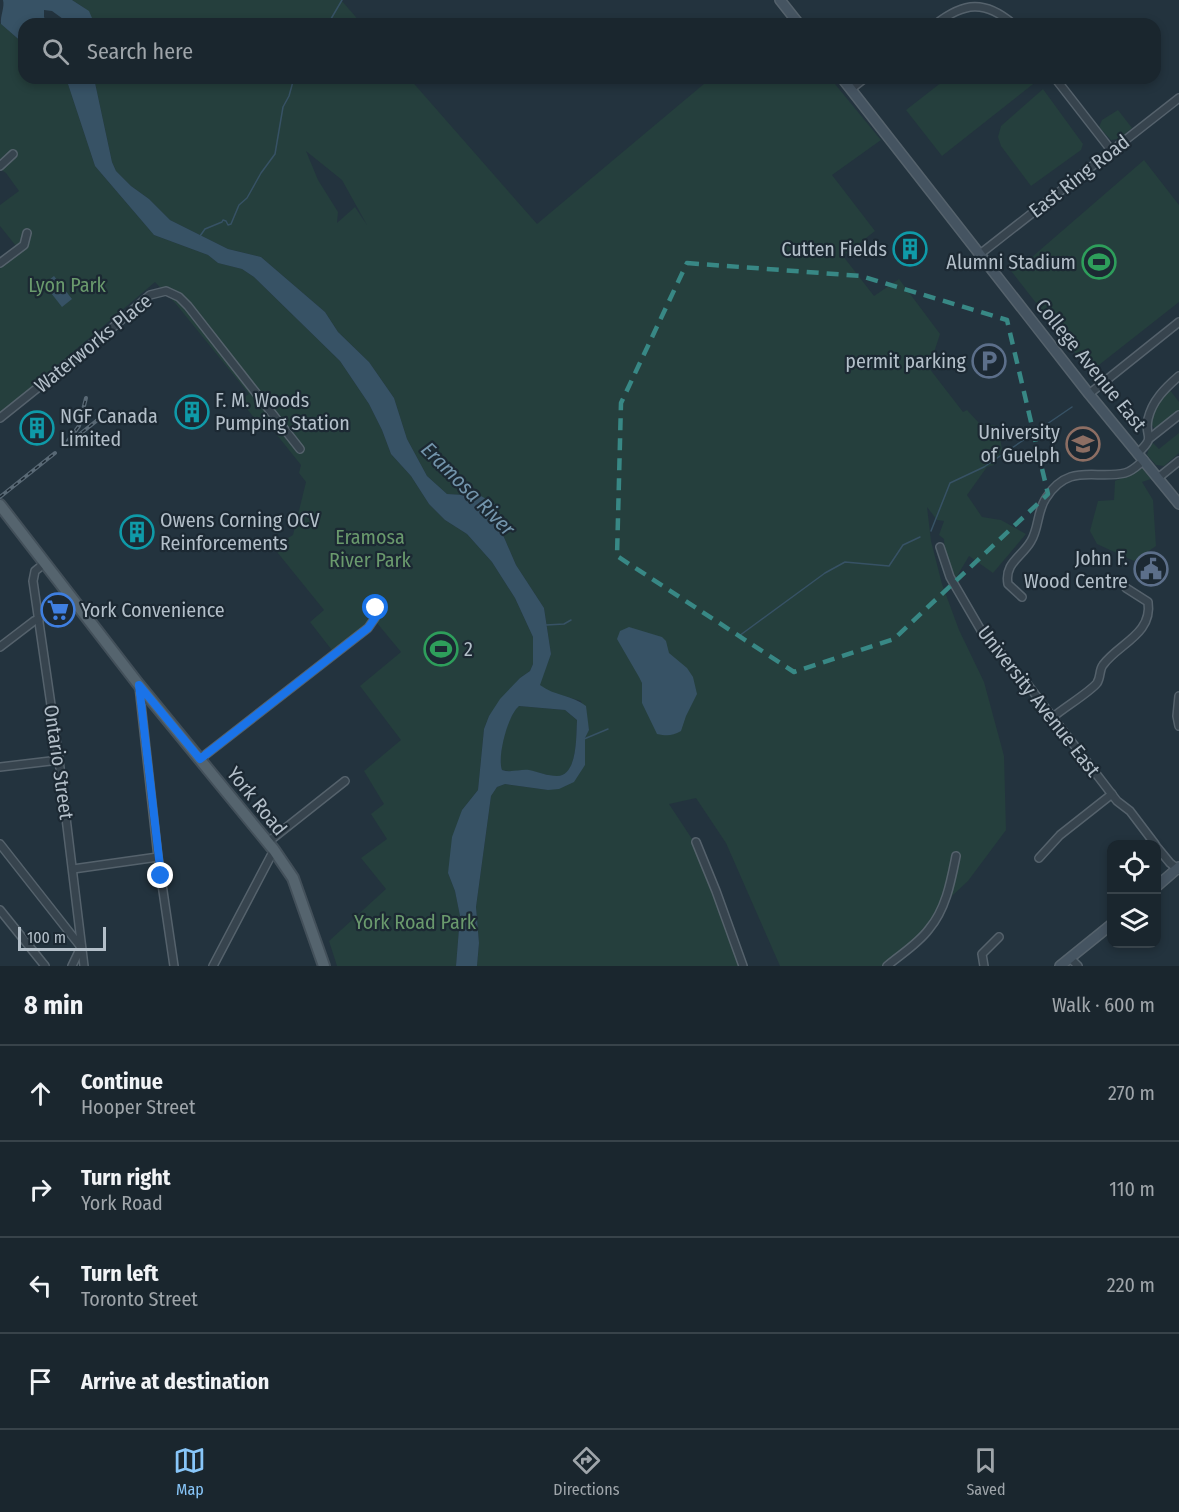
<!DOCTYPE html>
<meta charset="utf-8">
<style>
body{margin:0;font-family:"Fira Sans Condensed",sans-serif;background:#232e36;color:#f1f3f6}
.controls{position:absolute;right:18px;bottom:18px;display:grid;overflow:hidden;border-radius:12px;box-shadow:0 3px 9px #0003}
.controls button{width:54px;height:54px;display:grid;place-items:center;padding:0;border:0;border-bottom:2px solid #38434a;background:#1a262e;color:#f1f3f6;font:30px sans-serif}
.scale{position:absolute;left:18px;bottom:15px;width:88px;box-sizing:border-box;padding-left:6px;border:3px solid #b3bfc9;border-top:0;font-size:16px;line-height:21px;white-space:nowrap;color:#b3bfc9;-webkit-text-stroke:4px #1c2933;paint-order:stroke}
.stop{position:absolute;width:18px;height:18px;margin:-14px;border:4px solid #1a73e8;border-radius:50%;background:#fff}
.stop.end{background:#1a73e8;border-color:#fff;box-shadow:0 2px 6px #0008}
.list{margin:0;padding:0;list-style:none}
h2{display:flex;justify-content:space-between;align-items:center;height:78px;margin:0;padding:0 24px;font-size:26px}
h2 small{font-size:20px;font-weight:400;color:#9fa5aa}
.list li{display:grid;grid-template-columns:39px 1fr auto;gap:18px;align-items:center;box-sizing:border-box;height:96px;padding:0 24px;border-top:2px solid #38434a}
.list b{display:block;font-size:22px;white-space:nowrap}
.list p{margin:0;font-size:20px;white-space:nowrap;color:#9fa5aa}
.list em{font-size:20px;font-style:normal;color:#9fa5aa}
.icon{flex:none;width:33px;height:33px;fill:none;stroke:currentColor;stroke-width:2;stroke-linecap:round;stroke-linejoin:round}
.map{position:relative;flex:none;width:1179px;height:966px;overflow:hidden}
.search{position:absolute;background:#1a262e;box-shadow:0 3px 9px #0003;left:18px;right:18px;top:18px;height:66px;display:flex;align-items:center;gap:15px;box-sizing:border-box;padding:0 21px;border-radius:18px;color:#9fa5aa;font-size:22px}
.sheet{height:462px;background:#1a262e}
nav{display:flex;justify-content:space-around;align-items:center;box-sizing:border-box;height:84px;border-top:2px solid #38434a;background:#1a262e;font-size:16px;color:#9fa5aa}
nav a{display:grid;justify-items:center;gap:3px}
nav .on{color:#88c6f9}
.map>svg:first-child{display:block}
.green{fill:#253f3d;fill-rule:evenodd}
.water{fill:#375265;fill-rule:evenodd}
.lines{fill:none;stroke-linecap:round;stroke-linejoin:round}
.stream{stroke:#375265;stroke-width:1.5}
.street-casing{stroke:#55626c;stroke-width:10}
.secondary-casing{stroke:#55626c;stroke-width:12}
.primary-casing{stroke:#43505a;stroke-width:14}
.street{stroke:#37444e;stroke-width:7}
.secondary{stroke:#455461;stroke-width:9}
.primary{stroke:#55646e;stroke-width:10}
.rail-casing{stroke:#596975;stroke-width:4}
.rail{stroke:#1c2933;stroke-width:1.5;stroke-dasharray:4.5;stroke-linecap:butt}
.route{stroke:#1a73e8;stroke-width:8}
.marked{fill:none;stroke:#388885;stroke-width:4.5;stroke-dasharray:12 8;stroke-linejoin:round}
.labels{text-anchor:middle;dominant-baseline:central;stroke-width:4.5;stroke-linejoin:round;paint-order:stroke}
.street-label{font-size:20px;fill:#b3bfc9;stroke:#1c2933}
.poi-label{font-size:20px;fill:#b3bfc9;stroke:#1c2933;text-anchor:end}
.park-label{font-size:20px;fill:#6a9a6d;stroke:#1c2933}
.water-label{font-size:21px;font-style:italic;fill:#7395ac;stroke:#1c2933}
</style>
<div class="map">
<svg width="1179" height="966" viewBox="0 0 1179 966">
<rect width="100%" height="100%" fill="#23333e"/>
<!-- green -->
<g class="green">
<path d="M 72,0 L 341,0 L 362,24 L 92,24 C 92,10 82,7 72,0 Z"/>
<path d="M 0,23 L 24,44 L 24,78 L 66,78 L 95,166 L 154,235 L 208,255 L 218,263 L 242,269 L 254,277 L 340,361 L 369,404 L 382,430 L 391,454 L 411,476 L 429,504 L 445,520 L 467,534 L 492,562 L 515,598 L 533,637 L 533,664 L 530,671 L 520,678 L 489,716 L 484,729 L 478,790 L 462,810 L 448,873 L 455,891 L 460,916 L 456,966 L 337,966 L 329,941 L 386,889 L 361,858 L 387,839 L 371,814 L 384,804 L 364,771 L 401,740 L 360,686 L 401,652 L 377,623 L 338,658 L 310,622 L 324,610 L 273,547 L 293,535 L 306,482 L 299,473 L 301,465 L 269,425 L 259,424 L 240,400 L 249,394 L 176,304 L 155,282 L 0,414 L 0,268 L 20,251 L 0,226 L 0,205 L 19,191 L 6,173 L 0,169 Z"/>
<path d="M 94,78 L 409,78 L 537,224 L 711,78 L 830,78 L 881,140 L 832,175 L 875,231 L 843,256 L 874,296 L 899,279 L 940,334 L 929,368 L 963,412 L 967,410 L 979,423 L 998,426 L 1002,449 L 994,465 L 987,467 L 967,495 L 982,517 L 1001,520 L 1026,534 L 993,573 L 969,556 L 953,583 L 945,558 L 944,539 L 939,535 L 944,521 L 937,520 L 927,507 L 931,541 L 942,584 L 959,630 L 984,682 L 1004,756 L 1006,830 L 968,881 L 939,908 L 923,931 L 884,966 L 780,966 L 726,843 L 696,798 L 669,804 L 694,842 L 743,966 L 477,966 L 479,943 L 476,907 L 491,796 L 497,787 L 505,784 L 548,790 L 585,765 L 585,738 L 589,729 L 581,701 L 547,691 L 539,685 L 551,654 L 544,608 L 516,565 L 503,535 L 503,522 L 481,496 L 447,494 L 427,476 L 407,439 L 394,398 L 369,362 L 338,332 L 325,312 L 261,257 L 228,249 L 170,220 L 149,199 L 131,186 L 116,171 L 112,162 ZM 306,151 L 342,180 L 367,225 L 355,207 L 337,223 L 338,212 L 318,180 Z"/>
<path d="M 947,78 L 1035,78 L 1037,81 L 942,156 L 906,110 Z"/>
<path d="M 1043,89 L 1083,144 L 1081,150 L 1031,186 L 1001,146 L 998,137 L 1001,126 Z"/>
<path d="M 1118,110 L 1132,128 L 1119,139 L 1111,140 L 1099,127 L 1102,120 Z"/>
<path d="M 1144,160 L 1179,205 L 1179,302 L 1090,372 L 1008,267 L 1032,257 Z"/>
<path d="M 1169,389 L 1179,402 L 1179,412 L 1158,428 L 1154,428 L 1150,422 C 1154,409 1160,398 1169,389 Z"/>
<path d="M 1179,433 L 1179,453 L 1164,466 L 1156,465 L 1147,455 L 1149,448 L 1153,443 L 1159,449 Z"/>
<path d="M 1142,468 L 1151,479 L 1142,482 L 1153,500 L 1156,546 L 1134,561 L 1097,544 L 1090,531 L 1098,501 L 1114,500 L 1115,481 Z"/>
<path d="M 519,706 L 565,710 L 577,720 C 576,735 578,774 559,776 C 550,777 539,772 530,771 C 521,769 511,773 502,770 C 497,756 507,715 519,706 Z"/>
</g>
<!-- water -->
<g class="water">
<path d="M 3,0 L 72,0 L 89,11 L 92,18 L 92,24 L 70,24 L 52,11 L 44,10 L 44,17 L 48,24 L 24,24 L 24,44 L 1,24 C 0,16 5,7 3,0 Z"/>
<path d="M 66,78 L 94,78 L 112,162 L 116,171 L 131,186 L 149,199 L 170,220 L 228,249 L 261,257 L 325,312 L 338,332 L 369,362 L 394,398 L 407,439 L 427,476 L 447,494 L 481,496 L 495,504 L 503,522 L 503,535 L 516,565 L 544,608 L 551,654 L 540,685 C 554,696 573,695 586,706 L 589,730 L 585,738 L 585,765 L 574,782 L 559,789 L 548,790 L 505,784 L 497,787 L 491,796 L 476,907 L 479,943 L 477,966 L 456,966 L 460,916 L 455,891 L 448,873 L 452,837 L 462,810 L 478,790 L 484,729 L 489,716 L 500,699 L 520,678 L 530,671 L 533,664 L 533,637 L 515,598 L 492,562 L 467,534 L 445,520 L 429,504 L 411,476 L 391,454 L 382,430 L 369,404 L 340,361 L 254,277 L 242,269 L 218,263 L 208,255 L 154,235 L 95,166 ZM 519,706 L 565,710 L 577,720 C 576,735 578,776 557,776 C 548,776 538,772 529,770 C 520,769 511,773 502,770 C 497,756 508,715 519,706 Z"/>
<path d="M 54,276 L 72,299 L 62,307 L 44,284 Z"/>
<path d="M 629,627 L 662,637 L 666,641 L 669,653 L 687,668 L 693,677 L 697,694 L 686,716 L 681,731 C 672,736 667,736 657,734 L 642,703 L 642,683 L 639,677 L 617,639 L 620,631 Z"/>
</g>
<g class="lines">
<!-- stream -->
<g class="stream">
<path d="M 328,24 L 342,0"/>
<path d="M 200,236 L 205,229 L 222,222 L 223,220 L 226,221 L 228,225 L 231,224 L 239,205 L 247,198 L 261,173 L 275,154 L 283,107 L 289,96 L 294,78"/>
<path d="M 931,531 L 950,483 L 984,467 L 1072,407"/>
<path d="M 546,625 L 564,624 L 571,620"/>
<path d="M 739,636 L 825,573 L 845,562 L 889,566 L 903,545 L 920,537"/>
<path d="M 584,739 L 608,729"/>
</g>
<defs>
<g id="street">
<path d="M 936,24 C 964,2 985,0 1013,24"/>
<path d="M 1055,78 L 1111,150"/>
<path d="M 851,89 L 865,78"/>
<path d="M 0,166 L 13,154"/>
<path d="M 980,254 L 1179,98"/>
<path d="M 0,263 L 24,245 L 27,233"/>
<path d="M 1089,394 L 1179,322"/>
<path d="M 0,418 L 111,329 L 150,295 L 166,291 L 179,297 L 188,306 L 300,449"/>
<path d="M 1150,438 L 1179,415"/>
<path d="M 1138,453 C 1157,435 1144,439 1148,419 C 1152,401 1165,388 1179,376"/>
<path d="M 1158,478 L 1179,461"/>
<path d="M 940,547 L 950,577 L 982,632 L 997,647 L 1015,673 L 1028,685 L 1117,801 L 1130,811 L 1155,844"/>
<path d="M 45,563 L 35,571 L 33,581 L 59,760 L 84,966"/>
<path d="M 1022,597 L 1008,584 C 1004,563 1022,557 1031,541 C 1039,528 1037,511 1046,498 C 1069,462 1095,480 1125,473 C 1133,471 1138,465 1144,460"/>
<path d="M 0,647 L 34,621 L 39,619"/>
<path d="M 139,686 L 158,857 L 174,966"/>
<path d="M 1179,696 L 1177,716 L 1179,726"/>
<path d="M 1052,718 C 1063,708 1089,693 1097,683 C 1101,677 1099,670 1103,665 C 1118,644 1153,634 1148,602 L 1126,588"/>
<path d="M 200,759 L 368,628 L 375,618 L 376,608"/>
<path d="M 0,767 L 59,760"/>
<path d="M 268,842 L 345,781"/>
<path d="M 696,842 L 716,891 L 743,966"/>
<path d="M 0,844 L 81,947"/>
<path d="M 1156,846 L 1170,863 L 1179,870"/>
<path d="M 1039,858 L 1060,835 L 1112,794"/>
<path d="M 73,869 L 158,857"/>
<path d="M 0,910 L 45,966"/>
<path d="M 1070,958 L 1078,966"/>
<path d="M 72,966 L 81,947"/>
<path d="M 213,966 L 274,850"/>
<path d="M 887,966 C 901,954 918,944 929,929 C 946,909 951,881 956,856"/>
<path d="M 984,966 L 982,954 L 999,937"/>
</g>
<g id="secondary">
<path d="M 780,0 L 799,24"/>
<path d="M 842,78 L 1089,394 L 1179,504"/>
<path d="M 1156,887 L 1179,867"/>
<path d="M 1060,966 L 1112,924"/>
</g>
<path id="primary" d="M 0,505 L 139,685 L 274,850 L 293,878 L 324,966"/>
</defs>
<!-- street casing -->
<use href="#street" class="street-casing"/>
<!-- secondary casing -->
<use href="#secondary" class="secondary-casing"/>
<!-- primary casing -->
<use href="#primary" class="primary-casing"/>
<!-- street -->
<use href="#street" class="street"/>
<!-- secondary -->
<use href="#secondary" class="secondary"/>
<!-- primary -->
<use href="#primary" class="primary"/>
<defs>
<g id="rail">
<path d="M 75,438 L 100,418"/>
<path d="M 65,445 L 79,426 L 86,398"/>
<path d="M 0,497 L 55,453"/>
</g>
</defs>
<!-- rail casing -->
<use href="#rail" class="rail-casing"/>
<!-- rail -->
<use href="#rail" class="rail"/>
</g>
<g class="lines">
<!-- route -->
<path class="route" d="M 161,876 L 139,685 L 200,759 L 368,628 L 375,618 L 376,608"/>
</g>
<!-- marked area -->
<path class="marked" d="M 687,263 L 861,276 L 1007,320 L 1048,494 L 894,639 L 794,672 L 617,556 L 621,403 Z"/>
<!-- icons -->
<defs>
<symbol id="building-ring" viewBox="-11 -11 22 22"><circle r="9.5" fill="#1c2933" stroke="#0f9aa8" stroke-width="1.5"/><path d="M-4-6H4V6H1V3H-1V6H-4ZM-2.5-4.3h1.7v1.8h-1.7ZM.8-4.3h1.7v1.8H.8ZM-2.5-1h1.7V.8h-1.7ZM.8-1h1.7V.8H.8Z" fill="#0f9aa8"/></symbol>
<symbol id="stadium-ring" viewBox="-11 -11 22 22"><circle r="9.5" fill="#1c2933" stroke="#2e9e5b" stroke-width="1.5"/><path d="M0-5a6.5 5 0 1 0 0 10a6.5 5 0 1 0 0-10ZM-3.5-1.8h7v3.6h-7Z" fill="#2e9e5b"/></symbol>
<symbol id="parking-ring" viewBox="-11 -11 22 22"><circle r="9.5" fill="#1c2933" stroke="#5c6f8a" stroke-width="1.5"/><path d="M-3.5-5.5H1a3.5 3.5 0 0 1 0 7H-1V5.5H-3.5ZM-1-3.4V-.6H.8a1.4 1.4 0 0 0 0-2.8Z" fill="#5c6f8a"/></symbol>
<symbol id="university-ring" viewBox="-11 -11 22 22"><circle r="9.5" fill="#1c2933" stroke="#8d6e63" stroke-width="1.5"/><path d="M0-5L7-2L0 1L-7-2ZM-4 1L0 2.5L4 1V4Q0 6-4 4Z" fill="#8d6e63"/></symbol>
<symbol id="civic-ring" viewBox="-11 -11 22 22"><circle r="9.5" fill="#1c2933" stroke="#5c6f8a" stroke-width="1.5"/><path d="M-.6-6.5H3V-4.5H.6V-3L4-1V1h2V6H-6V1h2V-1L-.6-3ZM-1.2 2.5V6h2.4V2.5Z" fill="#5c6f8a"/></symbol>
<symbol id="supermarket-ring" viewBox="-11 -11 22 22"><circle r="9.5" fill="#1c2933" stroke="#3f7fe0" stroke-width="1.5"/><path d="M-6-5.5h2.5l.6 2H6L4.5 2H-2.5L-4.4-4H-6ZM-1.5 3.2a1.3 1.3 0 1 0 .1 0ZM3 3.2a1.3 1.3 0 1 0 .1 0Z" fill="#3f7fe0"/></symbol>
</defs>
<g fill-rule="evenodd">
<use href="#building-ring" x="891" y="230" width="38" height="38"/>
<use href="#stadium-ring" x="1080" y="243" width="38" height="38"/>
<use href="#parking-ring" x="970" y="342" width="38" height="38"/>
<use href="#building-ring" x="173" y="393" width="38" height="38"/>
<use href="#building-ring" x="18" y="409" width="38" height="38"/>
<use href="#university-ring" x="1064" y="425" width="38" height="38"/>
<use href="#building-ring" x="118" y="513" width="38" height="38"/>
<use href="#civic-ring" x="1132" y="550" width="38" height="38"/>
<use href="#supermarket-ring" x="39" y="591" width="38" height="38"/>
<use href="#stadium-ring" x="422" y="630" width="38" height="38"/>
</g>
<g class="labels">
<!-- street labels -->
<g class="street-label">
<text transform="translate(1079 176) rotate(-38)">East Ring Road</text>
<text transform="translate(93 343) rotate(-39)">Waterworks Place</text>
<text transform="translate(1091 365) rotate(51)">College Avenue East</text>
<text transform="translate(1039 701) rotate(52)">University Avenue East</text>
<text transform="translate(59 762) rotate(82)">Ontario Street</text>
<text transform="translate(257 801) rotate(51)">York Road</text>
</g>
<!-- poi labels -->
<g class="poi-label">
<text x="887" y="249">Cutten Fields</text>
<text x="1076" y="262">Alumni Stadium</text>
<text x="966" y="361">permit parking</text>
<text x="215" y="400" text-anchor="start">F. M. Woods<tspan x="215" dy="23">Pumping Station</tspan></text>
<text x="60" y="416" text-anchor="start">NGF Canada<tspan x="60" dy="23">Limited</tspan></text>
<text x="1060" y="432">University<tspan x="1060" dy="23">of Guelph</tspan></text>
<text x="160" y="520" text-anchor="start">Owens Corning OCV<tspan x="160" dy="23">Reinforcements</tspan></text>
<text x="1128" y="558">John F.<tspan x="1128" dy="23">Wood Centre</tspan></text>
<text x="81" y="610" text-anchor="start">York Convenience</text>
<text x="464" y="649" text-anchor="start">2</text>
</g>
<!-- park labels -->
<g class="park-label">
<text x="67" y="285">Lyon Park</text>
<text x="370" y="537">Eramosa<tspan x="370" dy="23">River Park</tspan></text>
<text x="415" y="922">York Road Park</text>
</g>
<!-- water labels -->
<g class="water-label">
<text transform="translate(468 489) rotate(45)">Eramosa River</text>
</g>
</g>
</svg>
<div class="controls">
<button><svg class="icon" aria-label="locate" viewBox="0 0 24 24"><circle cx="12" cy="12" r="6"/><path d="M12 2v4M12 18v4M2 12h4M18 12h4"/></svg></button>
<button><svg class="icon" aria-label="layers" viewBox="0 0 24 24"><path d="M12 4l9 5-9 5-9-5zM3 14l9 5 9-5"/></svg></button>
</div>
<div class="scale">100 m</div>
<div class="stop" style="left:376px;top:608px"></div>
<div class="stop end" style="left:161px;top:876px"></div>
<div class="search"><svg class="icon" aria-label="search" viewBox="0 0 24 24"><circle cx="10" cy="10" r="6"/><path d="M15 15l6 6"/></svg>Search here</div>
</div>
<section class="sheet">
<h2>8 min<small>Walk · 600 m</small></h2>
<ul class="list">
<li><svg class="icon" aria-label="ahead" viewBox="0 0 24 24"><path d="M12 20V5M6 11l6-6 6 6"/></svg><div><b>Continue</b><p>Hooper Street</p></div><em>270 m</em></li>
<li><svg class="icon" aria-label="right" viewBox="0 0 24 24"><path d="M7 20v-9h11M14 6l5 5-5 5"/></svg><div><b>Turn right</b><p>York Road</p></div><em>110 m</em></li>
<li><svg class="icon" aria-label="left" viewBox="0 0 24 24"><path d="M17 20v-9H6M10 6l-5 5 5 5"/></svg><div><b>Turn left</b><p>Toronto Street</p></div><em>220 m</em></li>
<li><svg class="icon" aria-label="arrive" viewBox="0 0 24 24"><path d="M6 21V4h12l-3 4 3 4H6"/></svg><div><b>Arrive at destination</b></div></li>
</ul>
</section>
<nav>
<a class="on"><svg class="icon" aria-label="map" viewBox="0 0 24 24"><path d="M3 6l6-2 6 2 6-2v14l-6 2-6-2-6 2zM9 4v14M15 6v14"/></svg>Map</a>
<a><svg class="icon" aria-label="directions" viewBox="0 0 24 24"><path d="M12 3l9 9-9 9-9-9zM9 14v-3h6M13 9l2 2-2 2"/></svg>Directions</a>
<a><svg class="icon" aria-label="saved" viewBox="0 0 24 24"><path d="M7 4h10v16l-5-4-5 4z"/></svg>Saved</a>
</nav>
